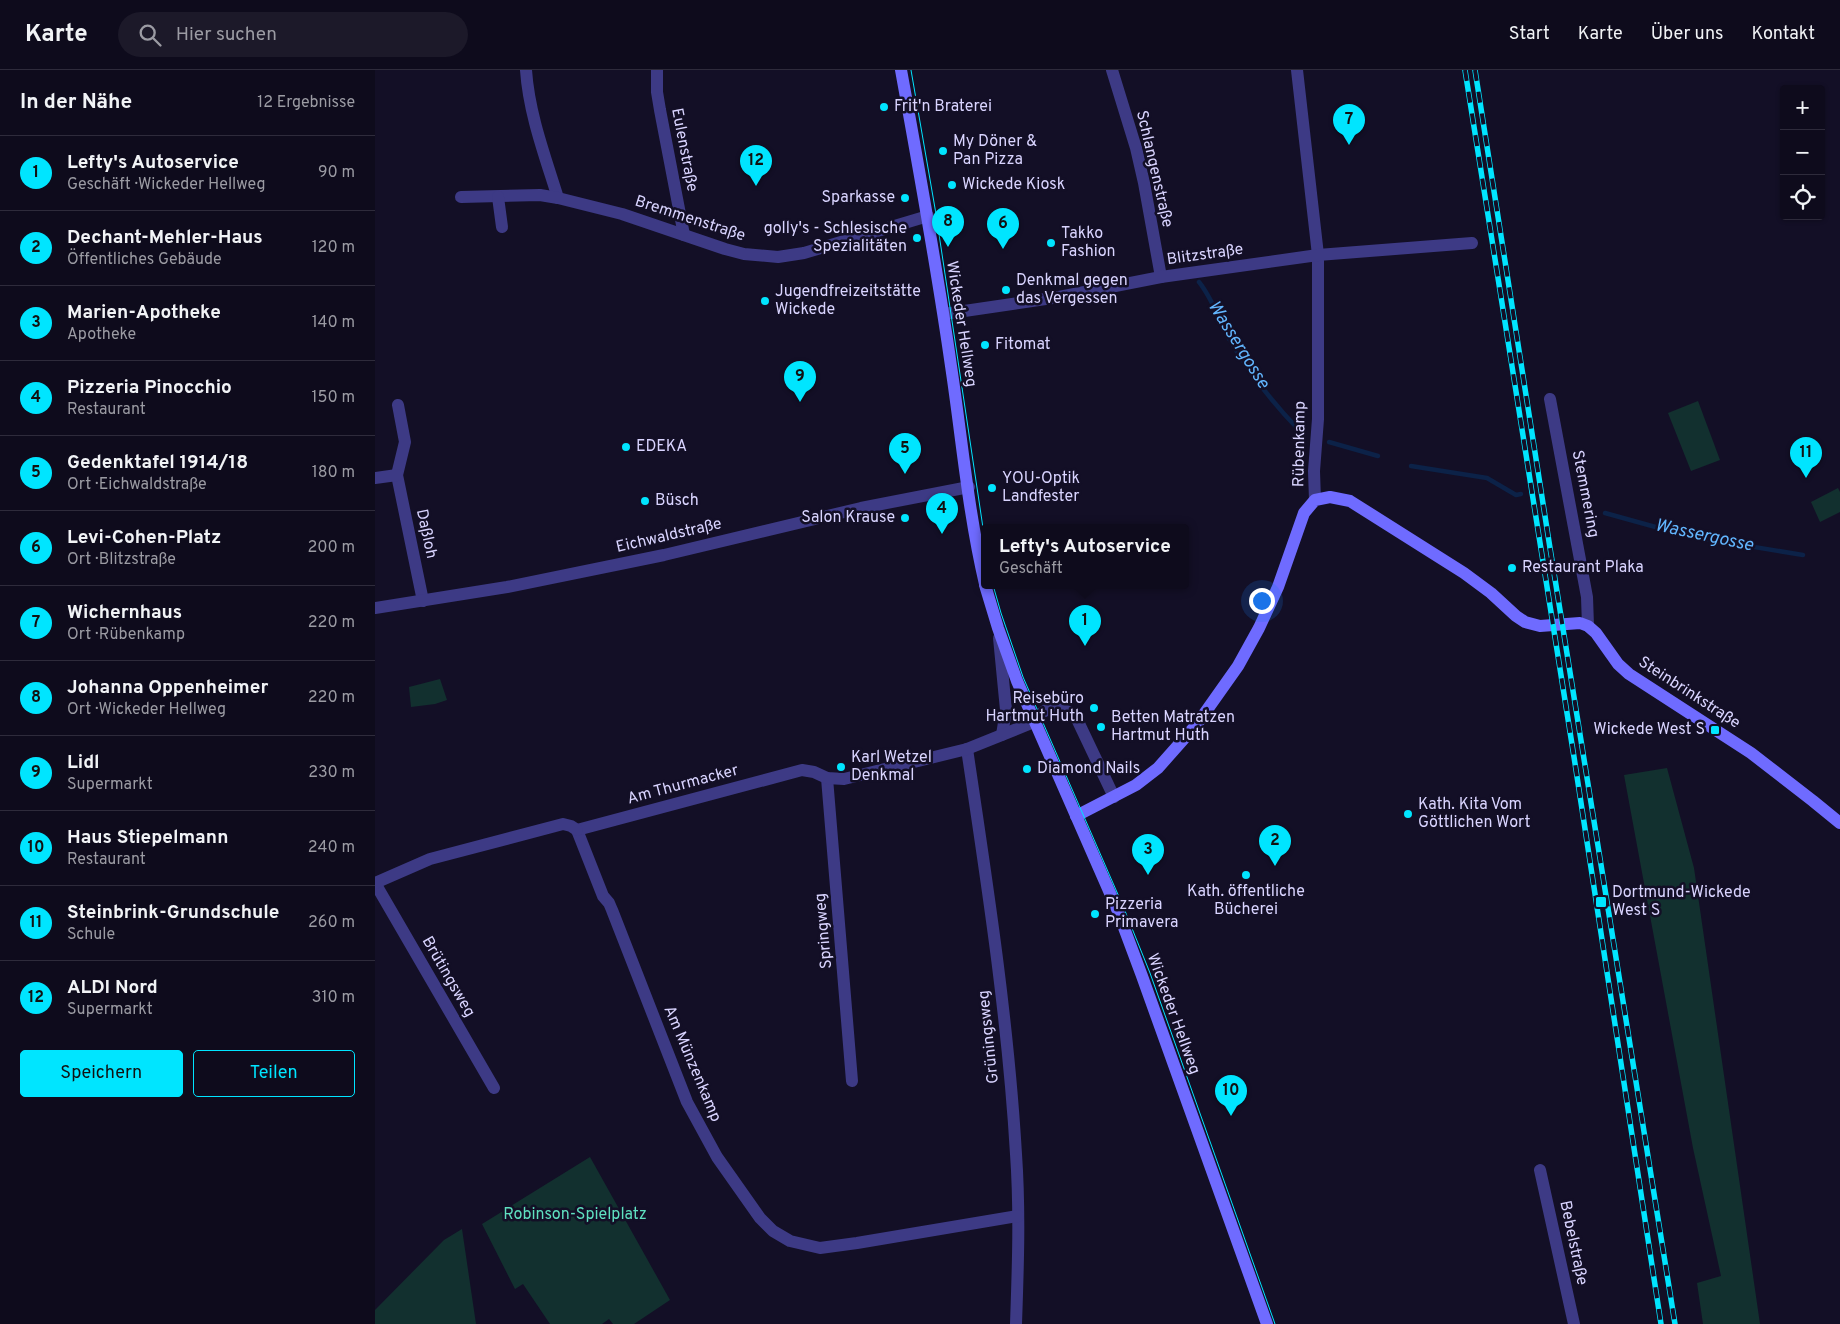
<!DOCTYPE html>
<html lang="de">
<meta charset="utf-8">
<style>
body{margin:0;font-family:Overpass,sans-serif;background:#1c1929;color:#f1f3f6}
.controls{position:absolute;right:15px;top:15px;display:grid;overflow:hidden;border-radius:5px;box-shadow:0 1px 4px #0004}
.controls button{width:45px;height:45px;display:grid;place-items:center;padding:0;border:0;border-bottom:1px solid #2e2b3b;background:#0e0b1c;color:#f1f3f6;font:25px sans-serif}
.you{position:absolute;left:886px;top:530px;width:18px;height:18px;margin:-12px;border:4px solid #fff;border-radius:50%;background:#1a73e8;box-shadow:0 0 0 8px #1a73e833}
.badge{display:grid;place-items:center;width:32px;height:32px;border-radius:50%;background:#00e5ff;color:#111;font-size:16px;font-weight:700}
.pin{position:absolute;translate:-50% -41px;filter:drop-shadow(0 1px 2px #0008)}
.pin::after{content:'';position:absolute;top:26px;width:18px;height:15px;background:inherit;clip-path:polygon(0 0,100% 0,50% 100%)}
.popup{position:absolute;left:606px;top:454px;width:208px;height:65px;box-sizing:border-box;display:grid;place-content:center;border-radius:5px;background:#0e0b1c;filter:drop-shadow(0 1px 4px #0005);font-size:16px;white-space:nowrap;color:#9b9ba3}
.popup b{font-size:19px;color:#f1f3f6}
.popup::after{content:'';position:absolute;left:50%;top:100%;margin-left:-10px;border:10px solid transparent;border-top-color:#0e0b1c}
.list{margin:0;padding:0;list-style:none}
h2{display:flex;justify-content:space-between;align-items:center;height:65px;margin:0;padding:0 20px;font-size:21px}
h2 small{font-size:16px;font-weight:400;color:#9b9ba3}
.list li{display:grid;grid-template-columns:32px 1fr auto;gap:15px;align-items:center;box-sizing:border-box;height:75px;padding:0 20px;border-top:1px solid #2e2b3b}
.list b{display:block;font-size:19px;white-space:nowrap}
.list p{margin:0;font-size:16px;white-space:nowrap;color:#9b9ba3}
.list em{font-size:16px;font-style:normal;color:#9b9ba3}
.actions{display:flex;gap:10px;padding:15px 20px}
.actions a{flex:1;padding:11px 0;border:1px solid #00e5ff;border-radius:5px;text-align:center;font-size:18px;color:#00e5ff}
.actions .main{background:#00e5ff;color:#111}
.icon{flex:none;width:28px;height:28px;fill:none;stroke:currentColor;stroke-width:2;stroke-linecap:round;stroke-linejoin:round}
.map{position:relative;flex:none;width:1465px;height:1254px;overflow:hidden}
header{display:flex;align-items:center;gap:30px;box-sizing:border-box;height:70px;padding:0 25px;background:#0e0b1c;border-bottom:1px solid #2e2b3b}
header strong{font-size:24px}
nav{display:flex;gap:28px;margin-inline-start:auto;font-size:18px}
.search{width:350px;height:45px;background:#1c1929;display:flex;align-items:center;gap:12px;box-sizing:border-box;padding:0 18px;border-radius:28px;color:#9b9ba3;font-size:19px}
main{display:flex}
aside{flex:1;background:#0e0b1c}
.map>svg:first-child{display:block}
.green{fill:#12302f}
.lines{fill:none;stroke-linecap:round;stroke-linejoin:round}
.stream{stroke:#0c2248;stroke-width:4.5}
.street{stroke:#3d3a85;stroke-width:12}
.secondary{stroke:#6f6bff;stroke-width:12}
.tram{stroke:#00e5ff;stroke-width:1}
.rail-casing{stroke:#00e5ff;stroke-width:5.5}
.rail{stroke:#130f26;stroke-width:4;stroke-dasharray:11;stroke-linecap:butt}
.poi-dot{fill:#00e5ff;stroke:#130f26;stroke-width:2}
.labels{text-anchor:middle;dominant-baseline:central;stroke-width:5;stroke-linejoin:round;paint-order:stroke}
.poi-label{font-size:16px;fill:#d9d4ff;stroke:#130f26;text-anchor:start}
.street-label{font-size:16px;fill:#d9d4ff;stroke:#130f26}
.park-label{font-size:16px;fill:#5fe0c0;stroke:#130f26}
.water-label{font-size:18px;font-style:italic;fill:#62b6ff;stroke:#130f26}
</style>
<header>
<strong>Karte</strong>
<div class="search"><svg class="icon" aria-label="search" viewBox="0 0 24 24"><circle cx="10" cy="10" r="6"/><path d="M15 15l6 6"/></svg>Hier suchen</div>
<nav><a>Start</a><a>Karte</a><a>Über uns</a><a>Kontakt</a></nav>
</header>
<main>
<aside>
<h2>In der Nähe<small>12 Ergebnisse</small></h2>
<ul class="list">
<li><span class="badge">1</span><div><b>Lefty's Autoservice</b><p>Geschäft · Wickeder Hellweg</p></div><em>90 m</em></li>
<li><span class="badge">2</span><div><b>Dechant-Mehler-Haus</b><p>Öffentliches Gebäude</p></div><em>120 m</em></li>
<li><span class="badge">3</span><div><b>Marien-Apotheke</b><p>Apotheke</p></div><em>140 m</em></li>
<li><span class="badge">4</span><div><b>Pizzeria Pinocchio</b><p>Restaurant</p></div><em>150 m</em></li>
<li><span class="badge">5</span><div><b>Gedenktafel 1914/18</b><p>Ort · Eichwaldstraße</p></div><em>180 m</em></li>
<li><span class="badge">6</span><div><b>Levi-Cohen-Platz</b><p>Ort · Blitzstraße</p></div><em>200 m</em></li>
<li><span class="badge">7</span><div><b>Wichernhaus</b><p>Ort · Rübenkamp</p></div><em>220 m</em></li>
<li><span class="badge">8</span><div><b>Johanna Oppenheimer</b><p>Ort · Wickeder Hellweg</p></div><em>220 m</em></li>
<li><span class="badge">9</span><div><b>Lidl</b><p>Supermarkt</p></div><em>230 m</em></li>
<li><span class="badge">10</span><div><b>Haus Stiepelmann</b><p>Restaurant</p></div><em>240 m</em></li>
<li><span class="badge">11</span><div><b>Steinbrink-Grundschule</b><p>Schule</p></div><em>260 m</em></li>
<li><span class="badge">12</span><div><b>ALDI Nord</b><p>Supermarkt</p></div><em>310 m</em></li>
</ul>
<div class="actions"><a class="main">Speichern</a><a>Teilen</a></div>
</aside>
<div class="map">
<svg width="1465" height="1254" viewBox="0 0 1465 1254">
<rect width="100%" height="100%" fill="#130f26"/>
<!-- green -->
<g class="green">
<path d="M 1323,331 L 1345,390 L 1316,401 L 1293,343 Z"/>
<path d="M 1463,418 L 1465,422 L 1465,442 L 1445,452 L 1436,432 Z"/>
<path d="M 65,609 L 72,630 L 60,634 L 36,637 L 34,617 Z"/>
<path d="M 1292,698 L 1319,798 L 1385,1254 L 1328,1254 L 1322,1213 L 1346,1206 L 1318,1078 L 1249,705 Z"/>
<path d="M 215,1087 L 295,1230 L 259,1254 L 238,1254 L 234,1249 L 227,1254 L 175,1254 L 148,1214 L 140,1219 L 107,1154 Z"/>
<path d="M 87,1159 L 101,1254 L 0,1254 L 0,1240 L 69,1170 Z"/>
</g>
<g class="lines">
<!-- stream -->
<g class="stream">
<path d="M 824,212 C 837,228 844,249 853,267 C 873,301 896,331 923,359"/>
<path d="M 954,372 L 1003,386"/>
<path d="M 1036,396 L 1112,408 L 1141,425 L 1146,424"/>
<path d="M 1230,443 L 1313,466 L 1428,485"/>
</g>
<!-- street -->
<g class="street">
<path d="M 151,0 C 154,44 170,86 183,128"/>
<path d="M 282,0 L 282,22 L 285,40 L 309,165"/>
<path d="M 737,0 L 761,78 L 769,113 L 786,207"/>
<path d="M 922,0 L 943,185 L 943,349 L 939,401 L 940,430"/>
<path d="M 86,127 L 165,125 L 183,128 L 247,144 L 350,179 L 369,184 L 403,187 L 429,183 L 553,146"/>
<path d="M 123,127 L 127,157"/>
<path d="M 569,244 L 684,227 L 786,207 L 943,185 L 1097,173"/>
<path d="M 1175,329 L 1212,527 L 1213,556"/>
<path d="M 23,335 L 30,372 L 22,405 L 48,531"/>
<path d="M 0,408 L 22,405"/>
<path d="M 0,538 L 132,517 L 289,485 L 486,438 L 594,417"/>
<path d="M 624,568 L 631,640 L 627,665"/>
<path d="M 592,679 C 612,813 633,948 641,1084 C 645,1141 643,1197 641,1254"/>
<path d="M 452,708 L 477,1011"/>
<path d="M 202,760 L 228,826 L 234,833 L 237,840 L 312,1032 L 342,1087 L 385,1148 L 398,1161 L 415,1171 L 445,1178 L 482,1173 L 643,1146"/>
<path d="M 202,760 L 427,700 L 439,702 L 452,708 L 469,709 L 592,679 L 659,652 C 670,634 684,636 700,645 L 739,727"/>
<path d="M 0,813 L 119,1018"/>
<path d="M 0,813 L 55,789 L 188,754 L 196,756 L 202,760"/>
<path d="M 1165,1100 L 1199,1254"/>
</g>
<!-- secondary -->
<g class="secondary">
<path d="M 526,0 C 544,99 562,197 576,296 C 587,369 593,442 610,514"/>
<path d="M 610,515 L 623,558 L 642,611 L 742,839 L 767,906 L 892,1254"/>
<path d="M 701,746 L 761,715 L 783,698 L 822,654 L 863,596 L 884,558 L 903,517 L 929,443 L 940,430 L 955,427 L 975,431 L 1089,503 L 1116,523 L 1141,546 L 1150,552 L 1165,556 L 1205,553 L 1213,556 L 1221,563 L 1243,594 L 1254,604 L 1376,683 L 1438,731 L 1465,753"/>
</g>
<!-- tram -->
<g class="tram">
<path d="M 536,0 L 561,144 L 610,471"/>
<path d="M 618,515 L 626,543 L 648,607 L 748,836 L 775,903 L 900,1254"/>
</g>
<defs>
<g id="rail">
<path d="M 1090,0 L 1199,687 L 1286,1254"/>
<path d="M 1100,0 L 1175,478 L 1300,1254"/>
</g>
</defs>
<!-- rail casing -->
<use href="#rail" class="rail-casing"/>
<!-- rail -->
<use href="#rail" class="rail"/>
</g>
<!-- markers -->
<g class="poi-dot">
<circle cx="509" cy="37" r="5"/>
<circle cx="568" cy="81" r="5"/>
<circle cx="577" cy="115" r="5"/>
<circle cx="530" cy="128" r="5"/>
<circle cx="542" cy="168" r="5"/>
<circle cx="676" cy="173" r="5"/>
<circle cx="631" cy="220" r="5"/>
<circle cx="390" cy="231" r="5"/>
<circle cx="610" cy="275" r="5"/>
<circle cx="251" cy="377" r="5"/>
<circle cx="617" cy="418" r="5"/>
<circle cx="270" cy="431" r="5"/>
<circle cx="530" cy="448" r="5"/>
<circle cx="1137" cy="498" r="5"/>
<circle cx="719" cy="638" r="5"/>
<circle cx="726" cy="657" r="5"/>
<rect x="1335" y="655" width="10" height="10" rx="2.5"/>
<circle cx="466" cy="697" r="5"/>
<circle cx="652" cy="699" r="5"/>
<circle cx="1033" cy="744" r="5"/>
<circle cx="871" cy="805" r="5"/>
<rect x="1220" y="826" width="12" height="12" rx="2.5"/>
<circle cx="720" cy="844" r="5"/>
</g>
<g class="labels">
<!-- poi labels -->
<g class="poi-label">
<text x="519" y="37">Frit'n Braterei</text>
<text x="578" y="72">My Döner &amp;<tspan x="578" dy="18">Pan Pizza</tspan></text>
<text x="587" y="115">Wickede Kiosk</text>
<text x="520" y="128" text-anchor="end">Sparkasse</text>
<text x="532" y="159" text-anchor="end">golly's - Schlesische<tspan x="532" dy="18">Spezialitäten</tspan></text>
<text x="686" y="164">Takko<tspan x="686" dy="18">Fashion</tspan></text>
<text x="641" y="211">Denkmal gegen<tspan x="641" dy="18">das Vergessen</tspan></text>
<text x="400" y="222">Jugendfreizeitstätte<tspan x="400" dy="18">Wickede</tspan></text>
<text x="620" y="275">Fitomat</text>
<text x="261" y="377">EDEKA</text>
<text x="627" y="409">YOU-Optik<tspan x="627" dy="18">Landfester</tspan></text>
<text x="280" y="431">Büsch</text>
<text x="520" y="448" text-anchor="end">Salon Krause</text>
<text x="1147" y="498">Restaurant Plaka</text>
<text x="709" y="629" text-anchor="end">Reisebüro<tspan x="709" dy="18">Hartmut Huth</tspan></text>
<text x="736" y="648">Betten Matratzen<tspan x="736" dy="18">Hartmut Huth</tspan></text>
<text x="1330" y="660" text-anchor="end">Wickede West S</text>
<text x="476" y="688">Karl Wetzel<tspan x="476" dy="18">Denkmal</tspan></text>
<text x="662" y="699">Diamond Nails</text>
<text x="1043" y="735">Kath. Kita Vom<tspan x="1043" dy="18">Göttlichen Wort</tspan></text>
<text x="871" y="822" text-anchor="middle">Kath. öffentliche<tspan x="871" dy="18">Bücherei</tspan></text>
<text x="1237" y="823">Dortmund-Wickede<tspan x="1237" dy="18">West S</tspan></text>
<text x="730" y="835">Pizzeria<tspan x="730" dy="18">Primavera</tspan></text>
</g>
<!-- street labels -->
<g class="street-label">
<text transform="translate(309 80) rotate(79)">Eulenstraße</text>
<text transform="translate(779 99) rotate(77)">Schlangenstraße</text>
<text transform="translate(315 149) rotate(18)">Bremmenstraße</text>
<text transform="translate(830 185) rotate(-8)">Blitzstraße</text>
<text transform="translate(586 254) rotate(81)">Wickeder Hellweg</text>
<text transform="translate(925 374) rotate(-89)">Rübenkamp</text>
<text transform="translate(1210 424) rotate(79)">Stemmering</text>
<text transform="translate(51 464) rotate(78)">Daßloh</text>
<text transform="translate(294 466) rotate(-13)">Eichwaldstraße</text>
<text transform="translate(1314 623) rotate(33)">Steinbrinkstraße</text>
<text transform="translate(308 715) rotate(-15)">Am Thurmacker</text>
<text transform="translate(449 861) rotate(-95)">Springweg</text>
<text transform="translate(73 907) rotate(60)">Brütingsweg</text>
<text transform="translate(798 944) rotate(70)">Wickeder Hellweg</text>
<text transform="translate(614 967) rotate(-96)">Grüningsweg</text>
<text transform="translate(317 994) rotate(67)">Am Münzenkamp</text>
<text transform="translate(1198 1173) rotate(78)">Bebelstraße</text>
</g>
<!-- park labels -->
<g class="park-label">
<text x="200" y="1145">Robinson-Spielplatz</text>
</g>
<!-- water labels -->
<g class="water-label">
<text transform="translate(863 275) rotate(58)">Wassergosse</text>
<text transform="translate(1329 466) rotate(12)">Wassergosse</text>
</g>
</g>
</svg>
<div class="controls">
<button>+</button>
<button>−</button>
<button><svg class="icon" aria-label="locate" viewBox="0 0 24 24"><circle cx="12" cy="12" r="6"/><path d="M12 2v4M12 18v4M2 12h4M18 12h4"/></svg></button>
</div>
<div class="you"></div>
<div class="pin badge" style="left:710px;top:576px">1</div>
<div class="popup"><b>Lefty's Autoservice</b>Geschäft</div>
<div class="pin badge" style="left:900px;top:796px">2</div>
<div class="pin badge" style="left:773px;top:805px">3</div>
<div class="pin badge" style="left:567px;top:464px">4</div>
<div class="pin badge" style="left:530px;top:404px">5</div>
<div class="pin badge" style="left:628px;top:179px">6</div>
<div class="pin badge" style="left:974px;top:75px">7</div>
<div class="pin badge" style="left:573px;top:177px">8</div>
<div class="pin badge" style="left:425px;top:332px">9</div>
<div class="pin badge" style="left:856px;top:1046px">10</div>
<div class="pin badge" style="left:1431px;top:408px">11</div>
<div class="pin badge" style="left:381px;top:116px">12</div>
</div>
</main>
